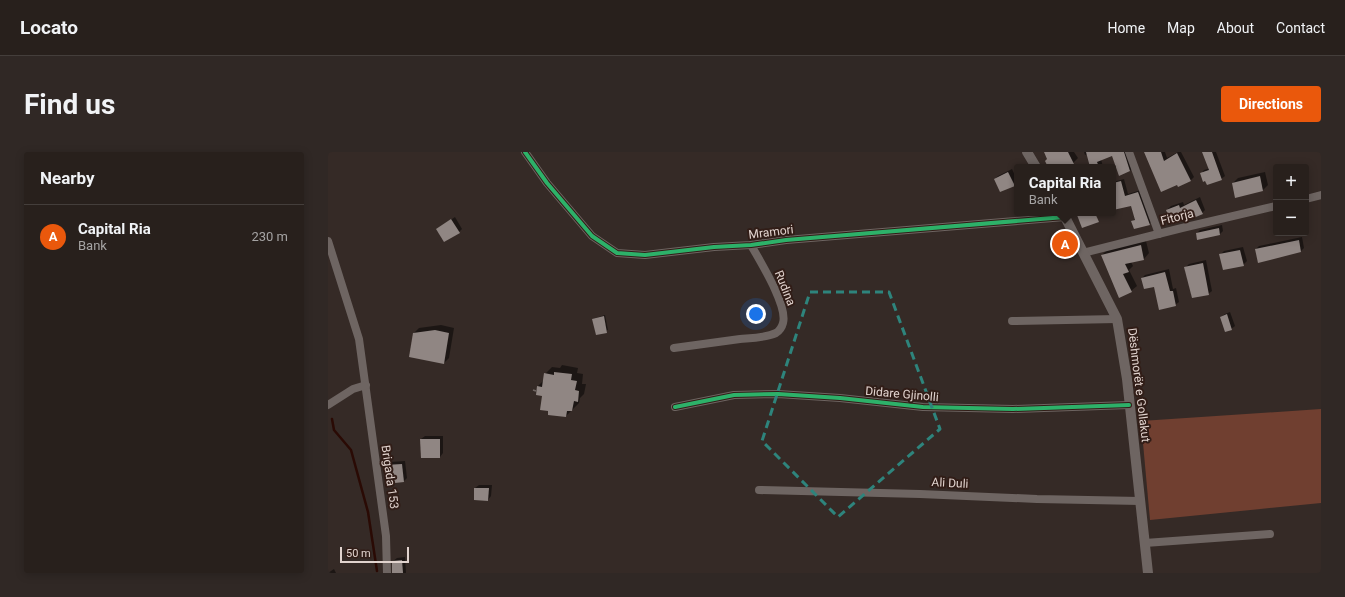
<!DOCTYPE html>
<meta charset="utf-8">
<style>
body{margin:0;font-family:Roboto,sans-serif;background:#302825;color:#f1f3f6}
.controls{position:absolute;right:12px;top:12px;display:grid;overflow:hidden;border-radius:4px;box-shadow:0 2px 10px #0003}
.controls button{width:36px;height:36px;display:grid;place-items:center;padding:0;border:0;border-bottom:1px solid #443e3b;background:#28201c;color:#f1f3f6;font:20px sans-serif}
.scale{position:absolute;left:12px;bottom:10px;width:69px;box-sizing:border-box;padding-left:4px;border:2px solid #e1d3ce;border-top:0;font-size:11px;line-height:14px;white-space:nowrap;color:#e1d3ce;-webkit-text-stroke:3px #311d17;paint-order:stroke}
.you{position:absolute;left:428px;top:162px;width:14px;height:14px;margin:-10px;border:3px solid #fff;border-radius:50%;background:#1a73e8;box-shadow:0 0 0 6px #1a73e833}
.badge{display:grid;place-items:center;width:26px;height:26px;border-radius:50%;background:#ea580c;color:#fff;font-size:13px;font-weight:700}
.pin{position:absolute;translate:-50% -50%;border:2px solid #fff;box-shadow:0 1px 4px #0006}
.popup{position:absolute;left:686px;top:12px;width:102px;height:52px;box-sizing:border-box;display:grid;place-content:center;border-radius:4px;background:#28201c;filter:drop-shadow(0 1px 3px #0005);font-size:13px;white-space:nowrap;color:#a5a3a3}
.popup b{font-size:15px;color:#f1f3f6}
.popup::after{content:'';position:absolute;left:50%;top:100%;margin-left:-8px;border:8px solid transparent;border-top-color:#28201c}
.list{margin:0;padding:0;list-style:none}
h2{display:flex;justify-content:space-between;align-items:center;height:52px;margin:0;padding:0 16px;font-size:17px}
h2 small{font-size:13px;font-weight:400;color:#a5a3a3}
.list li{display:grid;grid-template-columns:26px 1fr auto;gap:12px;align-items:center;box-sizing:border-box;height:64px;padding:0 16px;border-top:1px solid #443e3b}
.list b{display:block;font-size:15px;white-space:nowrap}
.list p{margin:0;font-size:13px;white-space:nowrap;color:#a5a3a3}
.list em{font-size:13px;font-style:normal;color:#a5a3a3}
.map{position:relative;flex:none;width:993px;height:421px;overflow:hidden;border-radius:4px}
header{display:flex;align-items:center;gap:24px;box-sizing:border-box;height:56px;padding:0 20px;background:#28201c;border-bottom:1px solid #443e3b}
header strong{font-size:19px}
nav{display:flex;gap:22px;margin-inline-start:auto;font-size:14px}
.intro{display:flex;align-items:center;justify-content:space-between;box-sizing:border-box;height:96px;padding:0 24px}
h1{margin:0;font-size:28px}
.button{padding:10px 18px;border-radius:4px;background:#ea580c;color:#fff;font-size:14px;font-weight:700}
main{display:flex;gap:24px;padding:0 24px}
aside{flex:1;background:#28201c;border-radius:4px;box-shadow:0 2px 10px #0003}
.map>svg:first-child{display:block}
.green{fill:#703f30}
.shadow{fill:#0007}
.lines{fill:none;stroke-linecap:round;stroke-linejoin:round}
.stream{stroke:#2a0a04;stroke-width:2.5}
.building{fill:#908683}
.path{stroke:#706764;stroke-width:1.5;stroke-dasharray:4 2;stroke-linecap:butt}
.minor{stroke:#6e6562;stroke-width:8}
.tertiary{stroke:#6e6562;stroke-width:10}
.cycleway-casing{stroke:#311d17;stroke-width:6}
.cycleway{stroke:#2db169;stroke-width:4}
.marked{fill:none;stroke:#2e847c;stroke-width:3;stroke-dasharray:8 5;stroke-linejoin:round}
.labels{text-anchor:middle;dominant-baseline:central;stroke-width:4;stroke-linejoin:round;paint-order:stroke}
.street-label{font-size:12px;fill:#e1d3ce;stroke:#311d17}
</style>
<header>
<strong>Locato</strong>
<nav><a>Home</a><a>Map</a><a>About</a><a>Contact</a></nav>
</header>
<div class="intro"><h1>Find us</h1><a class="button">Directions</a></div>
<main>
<aside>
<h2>Nearby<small></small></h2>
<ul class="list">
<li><span class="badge">A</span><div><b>Capital Ria</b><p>Bank</p></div><em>230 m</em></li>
</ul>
</aside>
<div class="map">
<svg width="993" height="421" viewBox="0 0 993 421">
<rect width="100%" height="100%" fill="#352a26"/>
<!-- green -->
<path class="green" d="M 993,257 L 993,351 L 822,368 L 813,269 Z"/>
<!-- shadow -->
<g class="shadow">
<path d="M 717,0 L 746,0 L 750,6 L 745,11 L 738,15 L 721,15 L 720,7 Z"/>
<path d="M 756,0 L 800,0 L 805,15 L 802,19 L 785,3 L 773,7 L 775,15 L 763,15 L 760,2 L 757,3 Z"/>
<path d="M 817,0 L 837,0 L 839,6 L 850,0 L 853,0 L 866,25 L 863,28 L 851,34 Z"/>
<path d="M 876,0 L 888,0 L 897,24 L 893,27 L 873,22 L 876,18 L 882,16 Z"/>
<path d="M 684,17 L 689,28 L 686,33 L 667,27 L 670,24 Z"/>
<path d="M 937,20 L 940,33 L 935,38 L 905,31 L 910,26 Z"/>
<path d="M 796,27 L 800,42 L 813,38 L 824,69 L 821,72 L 805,69 L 807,67 L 804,53 L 785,57 L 785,30 Z"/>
<path d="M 872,45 L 877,58 L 874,61 L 839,58 L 843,54 L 855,50 L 856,53 Z"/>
<path d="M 127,65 L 134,77 L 131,80 L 109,77 Z"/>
<path d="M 894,73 L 895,79 L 892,82 L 869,81 L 872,78 Z"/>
<path d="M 974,85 L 976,96 L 973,99 L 928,97 L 931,94 Z"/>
<path d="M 818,89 L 821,101 L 816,107 L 803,110 L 805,114 L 801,118 L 809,134 L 803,139 L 774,103 L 779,98 Z"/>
<path d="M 915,95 L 919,109 L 915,113 L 892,103 L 896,99 Z"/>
<path d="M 878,108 L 884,139 L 880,142 L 858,115 L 861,112 Z"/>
<path d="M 841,117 L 845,137 L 848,136 L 851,150 L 847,153 L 827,134 L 814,126 L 817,123 Z"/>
<path d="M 902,160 L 907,174 L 903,177 L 893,165 L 897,162 Z"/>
<path d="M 277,163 L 280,178 L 268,182 L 265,167 Z"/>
<path d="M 113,173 L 126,176 L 121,206 L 116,211 L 86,181 L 91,176 Z"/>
<path d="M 234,213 L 250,216 L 249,221 L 255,222 L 254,232 L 258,232 L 256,242 L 252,246 L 251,251 L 238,264 L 215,243 L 210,234 L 216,228 L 217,222 L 224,215 L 232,216 Z"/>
<path d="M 97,284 L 115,284 L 115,301 L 112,305 L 93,287 Z"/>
<path d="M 77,309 L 79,326 L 75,330 L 58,314 L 62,310 Z"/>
<path d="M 151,333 L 164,333 L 163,344 L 160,348 L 147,347 L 147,336 Z"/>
<path d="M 77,405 L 78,421 L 65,421 L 65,409 L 69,406 Z"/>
<path d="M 6,417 L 8,421 L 0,421 Z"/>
</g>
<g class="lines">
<!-- stream -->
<path class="stream" d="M 4,267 L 6,278 L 23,298 L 40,360 L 49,419"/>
</g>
<!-- building -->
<g class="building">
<path d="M 716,0 L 740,0 L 746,12 L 740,15 L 720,15 L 717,9 L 719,7 Z"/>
<path d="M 758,0 L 796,0 L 802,19 L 791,24 L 784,4 L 769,10 L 771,15 L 762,15 Z"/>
<path d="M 816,0 L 833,0 L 836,9 L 849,1 L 863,29 L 850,35 L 849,33 L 833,40 Z"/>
<path d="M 874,0 L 884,0 L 894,28 L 879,33 L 877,29 L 875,30 L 872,21 L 881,18 Z"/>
<path d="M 680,20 L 687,34 L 672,40 L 666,27 Z"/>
<path d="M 932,24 L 935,39 L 907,46 L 904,31 Z"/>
<path d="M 793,29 L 797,44 L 810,40 L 822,73 L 806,77 L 803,69 L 807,68 L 803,54 L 785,58 L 785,31 Z"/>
<path d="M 868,48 L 875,62 L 863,67 L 862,66 L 844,72 L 838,58 L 851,53 L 852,56 Z"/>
<path d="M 754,61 L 767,61 L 771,70 L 754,76 L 749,63 Z"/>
<path d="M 123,67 L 132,81 L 116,90 L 108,77 Z"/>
<path d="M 891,76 L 892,83 L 869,88 L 868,81 Z"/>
<path d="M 971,88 L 973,100 L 930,111 L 927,97 Z"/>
<path d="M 813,93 L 816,108 L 797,112 L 801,120 L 795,122 L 804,140 L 791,146 L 773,103 Z"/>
<path d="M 912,98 L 916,114 L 895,118 L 891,102 Z"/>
<path d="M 875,111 L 881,143 L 864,146 L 856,115 Z"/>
<path d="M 837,120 L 842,139 L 845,139 L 848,154 L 831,158 L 826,135 L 816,137 L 813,126 Z"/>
<path d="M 899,162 L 904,178 L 897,180 L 892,165 Z"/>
<path d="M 276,164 L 279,181 L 268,183 L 264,167 Z"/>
<path d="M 107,178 L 121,181 L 116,212 L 81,205 L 85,181 Z"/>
<path d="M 226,220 L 244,222 L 243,228 L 249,229 L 247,238 L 251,239 L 250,250 L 246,249 L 244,259 L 239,259 L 238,265 L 220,263 L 220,259 L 212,258 L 214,244 L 208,243 L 209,234 L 214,235 L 216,221 L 226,223 Z"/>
<path d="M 92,287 L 112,287 L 112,306 L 93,306 Z"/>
<path d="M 74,312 L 76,330 L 58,332 L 57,313 Z"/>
<path d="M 146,336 L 161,336 L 160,349 L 146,348 Z"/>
<path d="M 74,408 L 75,421 L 64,421 L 64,409 Z"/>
</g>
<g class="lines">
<!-- path -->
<path class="path" d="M 205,238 L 208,239"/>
<!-- minor -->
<g class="minor">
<path d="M 197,0 L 219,31 L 264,84 L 289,101 L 317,103 L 386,95 L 423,93 L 458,88 L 737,65"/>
<path d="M 801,0 L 831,82"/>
<path d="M 978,47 L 993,43"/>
<path d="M 0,89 L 31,187 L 58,384 L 59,421"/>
<path d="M 755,101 L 854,76 L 948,54"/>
<path d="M 684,169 L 789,167"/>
<path d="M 346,196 C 368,193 390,190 412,187 C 424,186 437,186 448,181 C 451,179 454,175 455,171 C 460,154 432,109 423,93"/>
<path d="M 0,253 L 25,237 L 38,233"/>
<path d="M 347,255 L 406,243 L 450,242 L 512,246 L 595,255 L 685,257 L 801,253"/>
<path d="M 431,338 L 592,342 L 709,347 L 812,349"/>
<path d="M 817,391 L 942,382"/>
</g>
<!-- tertiary -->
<g class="tertiary">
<path d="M 699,0 L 708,15"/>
<path d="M 735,61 L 789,167 L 799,227 L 820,421"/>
</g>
<defs>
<g id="cycleway">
<path d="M 197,0 L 219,31 L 264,84 L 289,101 L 317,103 L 386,95 L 423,93 L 458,88 L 737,65"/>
<path d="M 347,255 L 406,243 L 450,242 L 512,246 L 595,255 L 685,257 L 801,253"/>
</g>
</defs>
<!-- cycleway casing -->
<use href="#cycleway" class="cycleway-casing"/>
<!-- cycleway -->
<use href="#cycleway" class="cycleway"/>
</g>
<!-- marked area -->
<path class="marked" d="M 482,140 L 561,140 L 612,277 L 510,365 L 434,289 Z"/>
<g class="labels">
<!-- street labels -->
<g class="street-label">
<text transform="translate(849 65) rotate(-14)">Fitorja</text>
<text transform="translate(443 80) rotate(-7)">Mramori</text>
<text transform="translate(457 136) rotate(68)">Rudina</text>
<text transform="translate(811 233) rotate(83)">Dëshmorët e Gollakut</text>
<text transform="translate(574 242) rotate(5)">Didare Gjinolli</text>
<text transform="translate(62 325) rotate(82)">Brigada 153</text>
<text transform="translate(622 331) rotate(3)">Ali Duli</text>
</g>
</g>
</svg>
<div class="controls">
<button>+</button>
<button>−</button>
</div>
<div class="scale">50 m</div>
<div class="you"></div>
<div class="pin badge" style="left:737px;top:92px">A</div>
<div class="popup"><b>Capital Ria</b>Bank</div>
</div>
</main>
